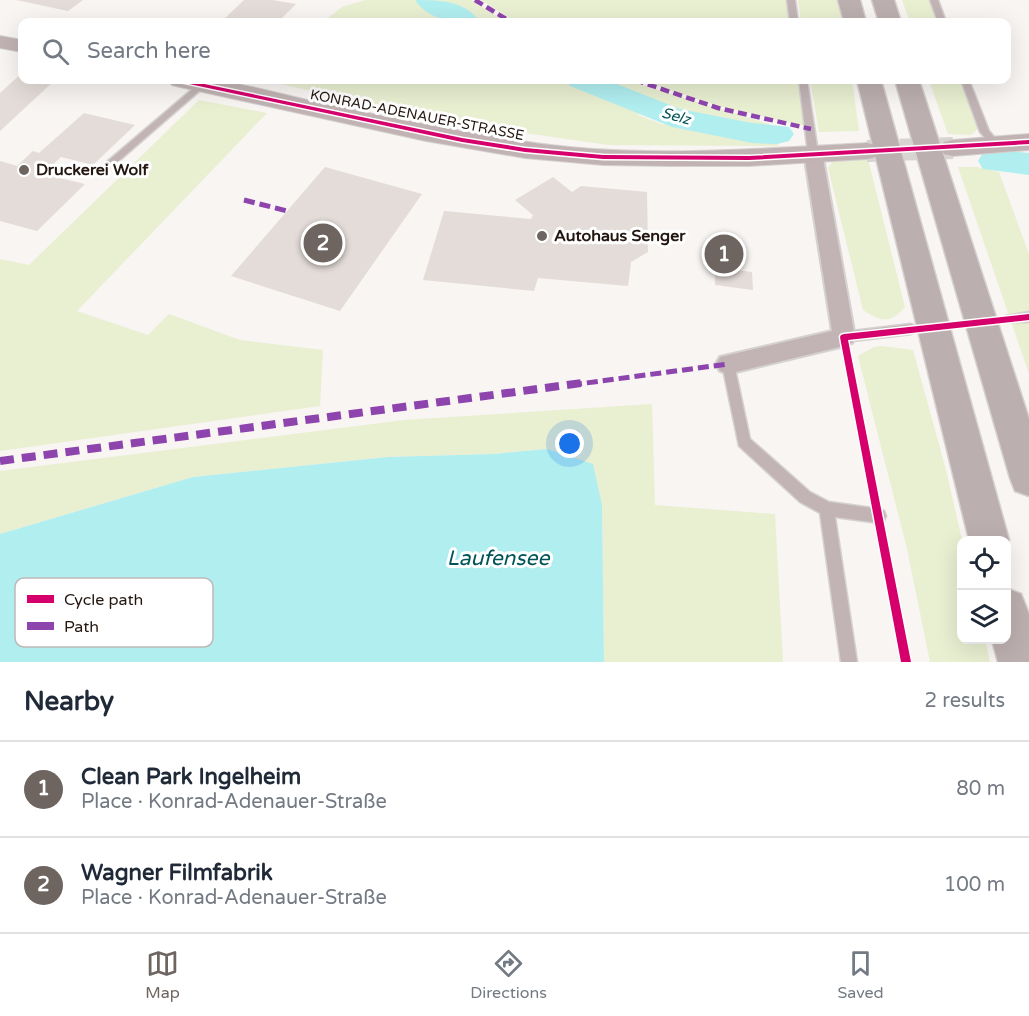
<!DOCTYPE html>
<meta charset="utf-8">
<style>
body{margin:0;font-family:"Varela Round",sans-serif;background:#f6f6f7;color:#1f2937}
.controls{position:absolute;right:18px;bottom:18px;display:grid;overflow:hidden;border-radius:12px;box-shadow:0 6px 24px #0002}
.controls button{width:54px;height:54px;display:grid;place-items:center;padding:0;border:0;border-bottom:2px solid #e0e1e3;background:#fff;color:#1f2937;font:30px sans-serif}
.you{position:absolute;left:570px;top:444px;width:21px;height:21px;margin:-15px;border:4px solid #fff;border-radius:50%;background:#1a73e8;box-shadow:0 0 0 9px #1a73e833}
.badge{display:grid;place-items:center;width:39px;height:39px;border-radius:50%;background:#6e6560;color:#fff;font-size:20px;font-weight:700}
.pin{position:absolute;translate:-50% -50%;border:3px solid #fff;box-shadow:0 2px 6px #0006}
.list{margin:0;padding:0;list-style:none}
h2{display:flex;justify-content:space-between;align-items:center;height:78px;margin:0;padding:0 24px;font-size:26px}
h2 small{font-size:20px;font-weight:400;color:#747a83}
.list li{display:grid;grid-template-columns:39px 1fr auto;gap:18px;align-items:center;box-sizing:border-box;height:96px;padding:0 24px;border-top:2px solid #e0e1e3}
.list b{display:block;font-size:22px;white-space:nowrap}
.list p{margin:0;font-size:20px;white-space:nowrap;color:#747a83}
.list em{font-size:20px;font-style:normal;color:#747a83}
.icon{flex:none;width:33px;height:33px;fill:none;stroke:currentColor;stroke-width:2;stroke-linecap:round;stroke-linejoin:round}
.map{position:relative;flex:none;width:1029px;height:662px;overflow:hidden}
.search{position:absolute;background:#fff;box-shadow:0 6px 24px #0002;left:18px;right:18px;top:18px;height:66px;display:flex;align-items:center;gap:15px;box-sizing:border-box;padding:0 21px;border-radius:12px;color:#747a83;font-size:22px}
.sheet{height:270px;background:#fff}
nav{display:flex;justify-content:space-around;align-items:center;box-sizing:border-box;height:84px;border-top:2px solid #e0e1e3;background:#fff;font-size:16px;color:#747a83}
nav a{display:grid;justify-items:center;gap:3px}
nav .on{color:#6e6560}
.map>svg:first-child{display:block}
.green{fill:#e9efd1;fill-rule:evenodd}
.water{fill:#b1eef0}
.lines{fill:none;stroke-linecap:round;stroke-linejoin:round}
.river{fill:#b1eef0;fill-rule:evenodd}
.building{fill:#e4dcd8}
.secondary-tunnel{stroke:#d8d4d1;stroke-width:22;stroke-dasharray:22 11;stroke-linecap:butt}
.lane-casing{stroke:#d5d1d0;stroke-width:3}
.street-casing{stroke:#d5d1d0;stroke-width:4}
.secondary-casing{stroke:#d5d1d0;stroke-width:2}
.highway-casing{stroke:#d5d1d0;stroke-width:3}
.lane{fill:#c2b4b5;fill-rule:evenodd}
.street{fill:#c2b4b5;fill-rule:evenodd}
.secondary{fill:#c1b3b3;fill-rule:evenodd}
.highway{fill:#bcafb0;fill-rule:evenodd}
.quiet-far2{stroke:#8e44ad;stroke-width:4.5;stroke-dasharray:9 4.5;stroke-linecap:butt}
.quiet-far1{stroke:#8e44ad;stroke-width:5;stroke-dasharray:11 5;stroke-linecap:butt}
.quiet{stroke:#8e44ad;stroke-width:8;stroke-dasharray:14 8;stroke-linecap:butt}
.cycleway-casing{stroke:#fff;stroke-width:3}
.cycleway{fill:#d6006c;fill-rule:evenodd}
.poi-dot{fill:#6e6560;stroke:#fff;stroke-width:2}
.labels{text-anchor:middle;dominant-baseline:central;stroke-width:6;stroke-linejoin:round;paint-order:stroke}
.far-street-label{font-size:14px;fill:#241711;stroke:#fff}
.far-water-label{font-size:15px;font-style:italic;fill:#005458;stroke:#fff}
.poi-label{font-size:16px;font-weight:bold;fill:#241711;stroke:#fff;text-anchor:start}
.near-water-label{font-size:21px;font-style:italic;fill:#005458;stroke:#fff}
.key{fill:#fff;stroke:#bdb9b8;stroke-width:1.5}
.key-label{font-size:16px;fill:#241711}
</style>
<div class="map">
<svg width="1029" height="662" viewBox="0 0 1029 662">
<rect width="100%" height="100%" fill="#f8f5f3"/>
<!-- green -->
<g class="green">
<path d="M 365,0 L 471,0 L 506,22 L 323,22 L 342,7 Z"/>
<path d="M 481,0 L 788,0 L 791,22 L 516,22 Z"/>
<path d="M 798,0 L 838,0 L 843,22 L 801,22 Z"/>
<path d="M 902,0 L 930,0 L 938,22 L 910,22 Z"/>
<path d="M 275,80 L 626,80 L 769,124 L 780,131 L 778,146 L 608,145 L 455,123 L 276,83 ZM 648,104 L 677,113 L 678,114 L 664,125 L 638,115 Z"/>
<path d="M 640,80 L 798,80 L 805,126 L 719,106 Z"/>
<path d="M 810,80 L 852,80 L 859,131 L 819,132 Z"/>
<path d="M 929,80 L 960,80 L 979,128 L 971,135 L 948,134 Z"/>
<path d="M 199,100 L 267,113 L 77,311 L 148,335 L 169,314 L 240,340 L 323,350 L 320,406 L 0,451 L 0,259 L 29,265 Z"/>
<path d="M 868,159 L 905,307 C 890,325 880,321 863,310 L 828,168 L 833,161 Z"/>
<path d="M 958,167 L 977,167 L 999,172 L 1029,254 L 1029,374 Z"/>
<path d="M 882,346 L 913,350 L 946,470 L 962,540 L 962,640 L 985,640 L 990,662 L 930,662 L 907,549 L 858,356 L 874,347 Z"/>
<path d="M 652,404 L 655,505 L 775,514 L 783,662 L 604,662 L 602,505 L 547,449 L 493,454 L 388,457 L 193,477 L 0,534 L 0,471 L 404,420 Z"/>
</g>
<!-- water -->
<path class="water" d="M 547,449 L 593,464 L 602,505 L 604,662 L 0,662 L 0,534 L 193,477 L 388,457 L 493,454 Z"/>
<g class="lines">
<!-- river -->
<g class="river">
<path d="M 415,0 C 438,0 465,0 480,22 C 457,24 429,21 415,0 Z"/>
<path d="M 566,80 L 607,80 L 680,109 L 752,123 L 789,127 L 794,134 L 789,141 L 777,144 L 752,143 L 672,127 L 570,86 Z"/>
<path d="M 995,150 L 1029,153 L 1029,175 L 983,169 L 978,161 L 983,153 Z"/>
</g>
</g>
<!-- building -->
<g class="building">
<path d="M 16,0 L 83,0 L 68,11 Z"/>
<path d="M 244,0 L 273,0 L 296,4 L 278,22 L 208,22 L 212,19 L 222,21 Z"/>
<path d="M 22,73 L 22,80 L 55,80 L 0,131 L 0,93 Z"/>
<path d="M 84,113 L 135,125 L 93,165 L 61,157 L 43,174 L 85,184 L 37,231 L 0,221 L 0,161 L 17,166 L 33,151 L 39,153 Z"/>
<path d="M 325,167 L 422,194 L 340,311 L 231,276 Z"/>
<path d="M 553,177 L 572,192 L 581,186 L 647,192 L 648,252 L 631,262 L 628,286 L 538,278 L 534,291 L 423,280 L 444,211 L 531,219 L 533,215 L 515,200 Z"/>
<path d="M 714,236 L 733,238 L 734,270 L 752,272 L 753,290 L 715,285 Z"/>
</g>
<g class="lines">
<!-- secondary-tunnel -->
<path class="secondary-tunnel" d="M 867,151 L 953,148"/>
<defs>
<g id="lane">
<path d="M 787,0 L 795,0 L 798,22 L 790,22 Z"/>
<path d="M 930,0 L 938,0 L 946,22 L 938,22 Z"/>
<path d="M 799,80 L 807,80 L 818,153 L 813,156 L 808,153 Z"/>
<path d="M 961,80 L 969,80 L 989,131 L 1001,145 L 999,147 L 993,147 L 980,132 Z"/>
<path d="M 202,81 L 205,82 L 205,86 L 107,171 L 101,171 L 101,167 Z"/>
<path d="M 1029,312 L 1029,322 L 1006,322 L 1004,319 L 1006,316 Z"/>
<path d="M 911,324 L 915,326 L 917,329 L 915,332 L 911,334 L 844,342 L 840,340 L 838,337 L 840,334 L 844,332 Z"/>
<path d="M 728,359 L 732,360 L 734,364 L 750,439 L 810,492 L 829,502 L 879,509 L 884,511 L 886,516 L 884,521 L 879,523 L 835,517 L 857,662 L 841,662 L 820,513 L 800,502 L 739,446 L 722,364 L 724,360 Z"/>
</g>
<path id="street" d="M 813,147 L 819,149 L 822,153 L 855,337 L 852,343 L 844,346 L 728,374 L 720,371 L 716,364 L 720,357 L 832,331 L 804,153 L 807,149 Z"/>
<g id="secondary">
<path d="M 0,36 L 22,40 L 22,52 L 0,48 Z"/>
<path d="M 169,80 C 216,74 265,91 312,101 C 381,116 451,130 522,141 C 632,159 755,149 867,143 L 876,145 L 880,151 L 876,157 L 867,159 L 749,166 L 671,166 L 603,165 L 525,158 L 426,141 L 180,87 L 172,85 Z"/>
<path d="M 1029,134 L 1029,150 L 953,156 L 944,154 L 940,148 L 944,142 L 953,140 Z"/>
</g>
<g id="highway">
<path d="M 838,0 L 860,0 L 866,22 L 844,22 Z"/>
<path d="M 872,0 L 894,0 L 901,22 L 879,22 Z"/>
<path d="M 857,80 L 881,80 L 1009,540 L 1006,547 L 1006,540 L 969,540 Z"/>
<path d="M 895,80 L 919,80 L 1029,419 L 1029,496 L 1015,491 L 1010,478 Z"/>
<path d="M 1006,588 L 1021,594 L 1029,614 L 1029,662 L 998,662 L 992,640 L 1006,640 Z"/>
</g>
</defs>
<!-- lane casing -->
<use href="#lane" class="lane-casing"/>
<!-- street casing -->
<use href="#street" class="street-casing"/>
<!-- secondary casing -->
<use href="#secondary" class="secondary-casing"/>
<!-- highway casing -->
<use href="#highway" class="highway-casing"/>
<!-- lane -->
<use href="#lane" class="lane"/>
<!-- street -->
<use href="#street" class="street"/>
<!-- secondary -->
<use href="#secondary" class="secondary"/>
<!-- highway -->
<use href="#highway" class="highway"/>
<!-- quiet-far2 -->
<g class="quiet-far2">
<path d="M 475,0 L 511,22"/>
<path d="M 635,80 L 718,108 L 811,129"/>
</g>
<!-- quiet-far1 -->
<g class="quiet-far1">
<path d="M 244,200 L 287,211"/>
<path d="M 571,385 L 728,364"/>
</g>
<!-- quiet -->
<path class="quiet" d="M 0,461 L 582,383"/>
<defs>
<g id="cycleway">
<path d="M 178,80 L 185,80 L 462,138 L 525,148 L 603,155 L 749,156 L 1029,140 L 1029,144 L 749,160 L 603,159 L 525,152 L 462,142 L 180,82 Z"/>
<path d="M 1029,314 L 1029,320 L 848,340 L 911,662 L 901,662 L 840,337 L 841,335 L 844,334 Z"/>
</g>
</defs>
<!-- cycleway casing -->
<use href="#cycleway" class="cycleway-casing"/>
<!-- cycleway -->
<use href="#cycleway" class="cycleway"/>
</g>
<!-- markers -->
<g class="poi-dot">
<circle cx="24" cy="170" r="6"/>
<circle cx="542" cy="236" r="6"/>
</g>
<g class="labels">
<!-- far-street labels -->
<g class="far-street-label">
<text transform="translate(417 115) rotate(11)">KONRAD-ADENAUER-STRASSE</text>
</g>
<!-- far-water labels -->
<g class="far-water-label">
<text transform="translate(676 116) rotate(15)">Selz</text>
</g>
<!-- poi labels -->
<g class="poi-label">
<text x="36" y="170">Druckerei Wolf</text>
<text x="554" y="236">Autohaus Senger</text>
</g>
<!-- near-water labels -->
<g class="near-water-label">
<text x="498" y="558">Laufensee</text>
</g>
</g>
<!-- legend -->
<rect x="15" y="578" width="198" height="69" rx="9" class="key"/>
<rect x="27" y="595" width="27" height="8" fill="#d6006c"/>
<rect x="27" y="622" width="27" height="8" fill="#8e44ad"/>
<g class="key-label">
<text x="64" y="605">Cycle path</text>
<text x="64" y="632">Path</text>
</g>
</svg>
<div class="controls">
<button><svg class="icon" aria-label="locate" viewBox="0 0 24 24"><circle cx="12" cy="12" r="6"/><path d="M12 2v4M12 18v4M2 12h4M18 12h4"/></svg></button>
<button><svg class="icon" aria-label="layers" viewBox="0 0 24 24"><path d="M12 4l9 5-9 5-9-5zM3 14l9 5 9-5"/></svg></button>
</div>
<div class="you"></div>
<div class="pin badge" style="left:724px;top:254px">1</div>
<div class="pin badge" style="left:323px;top:243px">2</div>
<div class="search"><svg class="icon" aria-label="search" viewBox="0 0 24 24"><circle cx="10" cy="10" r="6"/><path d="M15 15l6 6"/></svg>Search here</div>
</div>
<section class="sheet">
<h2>Nearby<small>2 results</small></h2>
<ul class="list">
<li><span class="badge">1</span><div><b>Clean Park Ingelheim</b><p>Place · Konrad-Adenauer-Straße</p></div><em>80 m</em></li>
<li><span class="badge">2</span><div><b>Wagner Filmfabrik</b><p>Place · Konrad-Adenauer-Straße</p></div><em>100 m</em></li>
</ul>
</section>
<nav>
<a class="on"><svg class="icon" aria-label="map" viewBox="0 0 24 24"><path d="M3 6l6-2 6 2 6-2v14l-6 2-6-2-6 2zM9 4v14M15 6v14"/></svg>Map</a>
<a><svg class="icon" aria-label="directions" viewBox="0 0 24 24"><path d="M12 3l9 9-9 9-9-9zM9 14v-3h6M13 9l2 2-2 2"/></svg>Directions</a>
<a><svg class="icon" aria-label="saved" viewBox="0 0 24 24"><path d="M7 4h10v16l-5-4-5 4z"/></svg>Saved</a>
</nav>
